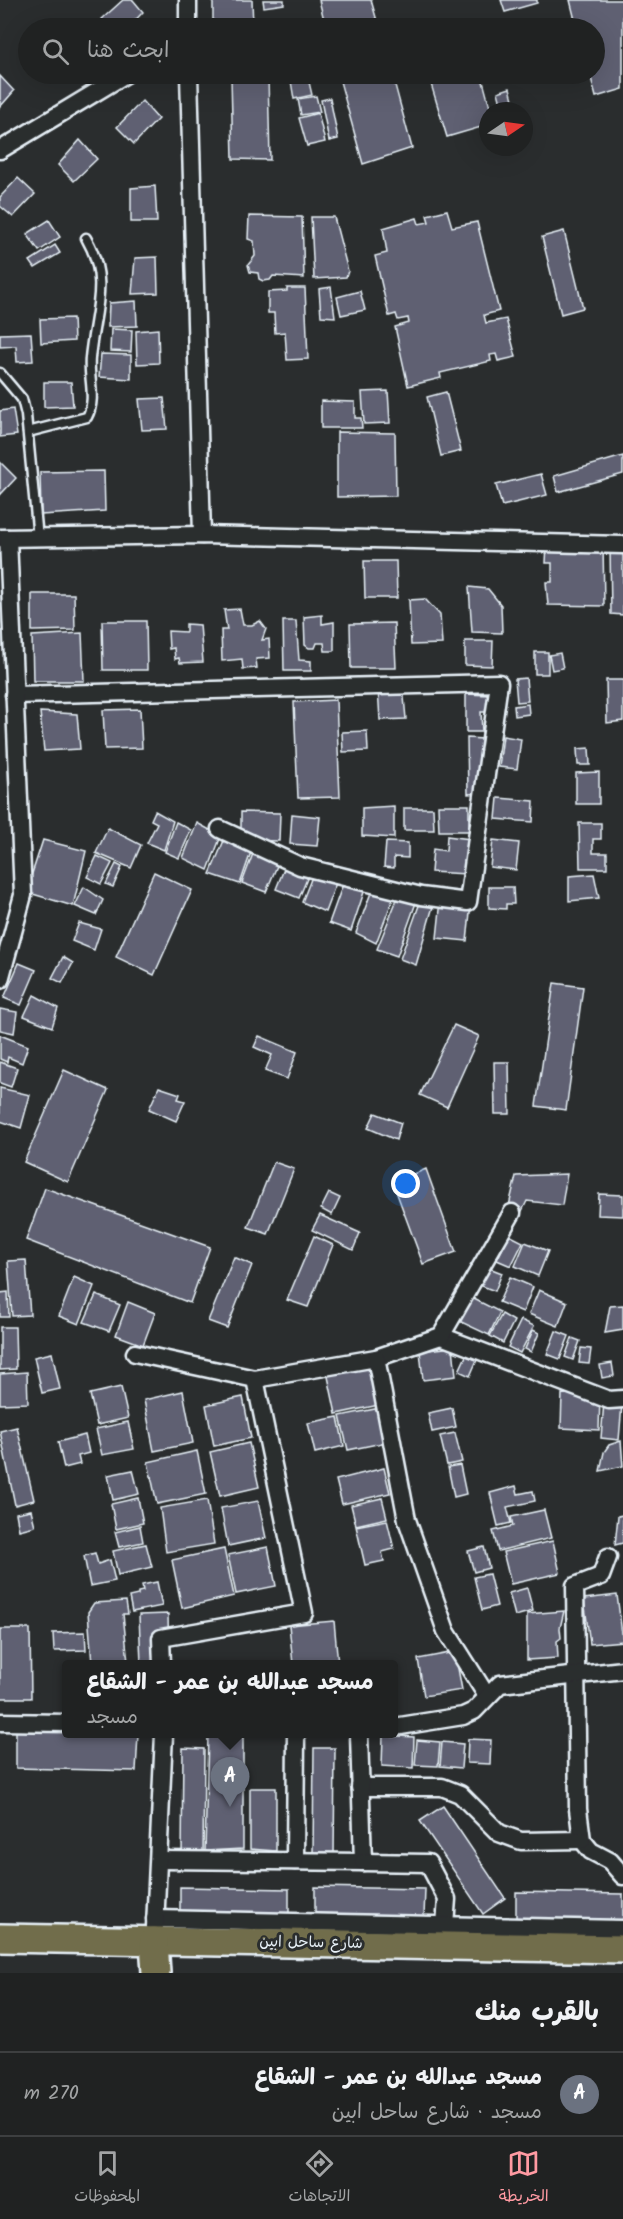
<!DOCTYPE html>
<html lang="ar">
<meta charset="utf-8">
<style>
body{margin:0;font-family:Kalam,"Playpen Sans Arabic",sans-serif;background:#2d2f2f;color:#f1f3f6;direction:rtl}
.compass{position:absolute;left:479px;top:102px;width:54px;height:54px;border-radius:50%;background:#202222;box-shadow:0 6px 24px #0002;rotate:77deg}
.you{position:absolute;left:406px;top:1184px;width:21px;height:21px;margin:-15px;border:4px solid #fff;border-radius:50%;background:#1a73e8;box-shadow:0 0 0 9px #1a73e833}
.badge{display:grid;place-items:center;width:39px;height:39px;border-radius:50%;background:#ff9aa2;color:#fff;font-size:20px;font-weight:700}
.pin{position:absolute;translate:-50% -50px;filter:drop-shadow(0 2px 3px #0008)}
.pin::after{content:'';position:absolute;top:32px;width:21px;height:18px;background:inherit;clip-path:polygon(0 0,100% 0,50% 100%)}
.popup{position:absolute;left:62px;top:1660px;width:336px;height:78px;box-sizing:border-box;display:grid;place-content:center;border-radius:6px;background:#202222;filter:drop-shadow(0 2px 4px #0005);font-size:20px;white-space:nowrap;color:#a2a4a5}
.popup b{font-size:22px;color:#f1f3f6}
.popup::after{content:'';position:absolute;left:50%;top:100%;margin-left:-12px;border:12px solid transparent;border-top-color:#202222}
.list{margin:0;padding:0;list-style:none}
h2{display:flex;justify-content:space-between;align-items:center;height:78px;margin:0;padding:0 24px;font-size:26px}
h2 small{font-size:20px;font-weight:400;color:#a2a4a5}
.list li{display:grid;grid-template-columns:39px 1fr auto;gap:18px;align-items:center;box-sizing:border-box;height:84px;padding:0 24px;border-top:2px solid #3d3f40}
.list b{display:block;font-size:22px;white-space:nowrap}
.list p{margin:0;font-size:20px;white-space:nowrap;color:#a2a4a5}
.list em{font-size:20px;font-style:normal;color:#a2a4a5}
.icon{flex:none;width:33px;height:33px;fill:none;stroke:currentColor;stroke-width:2;stroke-linecap:round;stroke-linejoin:round}
.map{position:relative;flex:none;width:623px;height:1973px;overflow:hidden;direction:ltr}
.search{position:absolute;background:#202222;box-shadow:0 6px 24px #0002;left:18px;right:18px;top:18px;height:66px;display:flex;align-items:center;gap:15px;box-sizing:border-box;padding:0 21px;border-radius:33px;color:#a2a4a5;font-size:22px}
.sheet{height:162px;background:#202222}
nav{display:flex;justify-content:space-around;align-items:center;box-sizing:border-box;height:84px;border-top:2px solid #3d3f40;background:#202222;font-size:16px;color:#a2a4a5}
nav a{display:grid;justify-items:center;gap:3px}
nav .on{color:#ff9aa2}
.map>svg:first-child{display:block}
.building{fill:#5e6072;stroke:#e8f1f8;stroke-width:1.5}
.lines{fill:none;stroke-linecap:round;stroke-linejoin:round}
.service-casing{stroke:#e8f1f8;stroke-width:13}
.minor-casing{stroke:#e8f1f8;stroke-width:21}
.trunk-casing{stroke:#e8f1f8;stroke-width:32}
.service{stroke:#2a2d2e;stroke-width:8}
.minor{stroke:#2a2d2e;stroke-width:16}
.trunk{stroke:#716d4b;stroke-width:27}
.labels{text-anchor:middle;dominant-baseline:central;stroke-width:6;stroke-linejoin:round;paint-order:stroke}
.street-label{font-size:15px;fill:#e8f1f8;stroke:#2a2d2e}
</style>
<div class="map">
<svg width="623" height="1973" viewBox="0 0 623 1973">
<rect width="100%" height="100%" fill="#2a2d2e"/>
<filter id="ink" filterUnits="userSpaceOnUse"><feTurbulence type="fractalNoise" baseFrequency=".0167" numOctaves="2"/><feDisplacementMap in="SourceGraphic" scale="12" xChannelSelector="R" yChannelSelector="G"/><feConvolveMatrix kernelMatrix="1 2 1 2 8 2 1 2 1" color-interpolation-filters="sRGB"/></filter>
<g filter="url(#ink)">
<!-- building -->
<g class="building">
<path d="M 123,0 L 133,0 L 143,12 L 128,28 L 111,28 L 102,19 Z"/>
<path d="M 213,0 L 252,0 L 253,28 L 228,28 L 228,21 L 213,21 Z"/>
<path d="M 263,0 L 284,0 L 284,4 L 264,7 Z"/>
<path d="M 319,0 L 371,0 L 379,28 L 326,28 Z"/>
<path d="M 501,0 L 537,0 L 537,3 L 505,12 Z"/>
<path d="M 570,0 L 623,0 L 623,89 L 596,97 L 590,74 L 594,74 L 594,28 L 577,28 Z"/>
<path d="M 289,74 L 309,74 L 309,76 L 291,80 Z"/>
<path d="M 338,74 L 392,74 L 412,148 L 363,164 Z"/>
<path d="M 428,74 L 481,74 L 491,111 L 488,111 L 488,125 L 447,137 Z"/>
<path d="M 0,76 L 14,91 L 0,107 Z"/>
<path d="M 268,76 L 270,160 L 233,159 L 231,77 Z"/>
<path d="M 308,78 L 312,95 L 294,99 L 291,81 Z"/>
<path d="M 510,88 L 516,111 L 503,111 L 498,92 Z"/>
<path d="M 316,96 L 320,112 L 301,115 L 298,99 Z"/>
<path d="M 330,98 L 338,139 L 329,141 L 321,100 Z"/>
<path d="M 142,101 L 158,119 L 134,144 L 117,127 Z"/>
<path d="M 318,113 L 325,142 L 307,146 L 299,118 Z"/>
<path d="M 80,140 L 97,159 L 74,181 L 58,165 Z"/>
<path d="M 18,178 L 35,194 L 13,217 L 0,206 L 0,197 Z"/>
<path d="M 155,186 L 157,222 L 131,222 L 131,188 Z"/>
<path d="M 447,210 L 452,227 L 477,222 L 499,311 L 484,315 L 486,323 L 506,319 L 516,357 L 498,361 L 496,354 L 490,355 L 491,361 L 440,373 L 441,378 L 408,386 L 395,327 L 409,323 L 408,318 L 398,320 L 396,314 L 389,316 L 375,256 L 387,253 L 383,228 L 417,218 L 419,224 L 429,222 L 427,215 Z"/>
<path d="M 249,216 L 302,217 L 304,278 L 273,276 L 270,280 L 263,281 L 259,279 L 258,273 L 250,272 L 248,265 L 255,256 L 254,241 L 248,239 Z"/>
<path d="M 311,217 L 334,217 L 348,271 L 346,277 L 314,279 Z"/>
<path d="M 49,220 L 60,237 L 39,251 L 27,234 Z"/>
<path d="M 564,231 L 583,308 L 561,314 L 542,237 Z"/>
<path d="M 55,245 L 60,253 L 35,268 L 30,261 Z"/>
<path d="M 157,257 L 158,293 L 132,294 L 135,258 Z"/>
<path d="M 331,287 L 335,317 L 321,316 L 319,289 Z"/>
<path d="M 287,288 L 305,288 L 308,359 L 287,360 L 285,332 L 275,333 L 274,313 L 268,313 L 268,292 L 287,291 Z"/>
<path d="M 360,291 L 365,310 L 341,315 L 337,297 Z"/>
<path d="M 136,301 L 137,326 L 108,327 L 109,303 Z"/>
<path d="M 73,318 L 74,341 L 41,343 L 40,319 Z"/>
<path d="M 111,329 L 132,330 L 131,352 L 110,351 Z"/>
<path d="M 158,329 L 159,363 L 137,364 L 136,331 Z"/>
<path d="M 31,333 L 33,361 L 17,362 L 16,346 L 0,347 L 0,334 Z"/>
<path d="M 101,354 L 131,355 L 131,379 L 99,377 Z"/>
<path d="M 44,382 L 71,382 L 73,406 L 44,407 Z"/>
<path d="M 388,391 L 390,423 L 364,424 L 362,392 Z"/>
<path d="M 446,392 L 461,451 L 441,456 L 427,397 Z"/>
<path d="M 164,398 L 167,429 L 142,430 L 139,399 Z"/>
<path d="M 321,401 L 355,402 L 355,418 L 361,418 L 362,428 L 321,428 Z"/>
<path d="M 13,409 L 17,435 L 0,437 L 0,411 Z"/>
<path d="M 337,432 L 395,433 L 396,496 L 337,497 Z"/>
<path d="M 623,456 L 623,474 L 558,492 L 554,476 Z"/>
<path d="M 0,462 L 16,478 L 0,495 Z"/>
<path d="M 104,471 L 105,511 L 41,515 L 40,472 Z"/>
<path d="M 541,474 L 547,495 L 502,506 L 496,485 Z"/>
<path d="M 547,544 L 603,544 L 604,606 L 548,605 L 546,582 L 552,582 L 552,563 L 546,563 Z"/>
<path d="M 610,546 L 623,546 L 623,615 L 611,614 Z"/>
<path d="M 364,561 L 396,561 L 397,598 L 365,598 Z"/>
<path d="M 469,587 L 488,589 L 501,605 L 502,633 L 472,632 Z"/>
<path d="M 32,594 L 74,594 L 75,630 L 32,631 Z"/>
<path d="M 425,599 L 440,615 L 442,644 L 411,645 L 409,600 Z"/>
<path d="M 240,609 L 243,625 L 252,625 L 260,621 L 266,629 L 262,640 L 269,639 L 270,658 L 256,659 L 257,668 L 243,669 L 242,659 L 222,661 L 221,630 L 227,630 L 224,610 Z"/>
<path d="M 322,615 L 322,624 L 334,622 L 334,651 L 325,651 L 324,643 L 317,643 L 315,648 L 309,648 L 305,645 L 304,617 Z"/>
<path d="M 102,621 L 146,621 L 147,670 L 103,670 Z"/>
<path d="M 283,621 L 296,621 L 299,660 L 311,661 L 311,671 L 284,671 Z"/>
<path d="M 394,623 L 396,668 L 351,668 L 350,624 Z"/>
<path d="M 186,624 L 200,625 L 203,662 L 180,663 L 179,658 L 175,659 L 174,648 L 169,649 L 168,631 L 186,632 Z"/>
<path d="M 82,633 L 84,681 L 33,681 L 32,636 Z"/>
<path d="M 465,641 L 493,641 L 492,666 L 465,665 Z"/>
<rect x="535" y="652" width="13" height="22"/>
<path d="M 560,653 L 563,668 L 552,670 L 549,655 Z"/>
<path d="M 526,678 L 528,701 L 517,702 L 515,679 Z"/>
<path d="M 606,680 L 623,680 L 623,721 L 607,723 Z"/>
<path d="M 403,686 L 406,719 L 380,720 L 378,688 Z"/>
<path d="M 466,694 L 489,695 L 489,712 L 481,712 L 482,732 L 466,732 Z"/>
<path d="M 336,700 L 340,797 L 298,798 L 294,702 Z"/>
<path d="M 528,704 L 529,714 L 515,716 L 514,706 Z"/>
<path d="M 140,709 L 142,748 L 105,749 L 103,710 Z"/>
<path d="M 40,712 L 77,714 L 80,749 L 44,751 Z"/>
<path d="M 367,731 L 368,751 L 343,752 L 342,732 Z"/>
<path d="M 503,736 L 521,739 L 517,769 L 499,767 Z"/>
<path d="M 467,738 L 483,739 L 483,793 L 468,794 Z"/>
<path d="M 589,748 L 590,765 L 578,765 L 577,749 Z"/>
<path d="M 599,772 L 599,804 L 576,804 L 576,773 Z"/>
<path d="M 498,798 L 534,801 L 533,822 L 496,819 Z"/>
<path d="M 438,805 L 469,805 L 469,831 L 439,831 Z"/>
<path d="M 394,806 L 394,838 L 362,836 L 362,808 Z"/>
<path d="M 404,808 L 433,808 L 434,830 L 404,830 Z"/>
<path d="M 155,811 L 173,821 L 164,850 L 147,843 L 157,823 L 151,820 Z"/>
<path d="M 241,812 L 280,813 L 279,841 L 241,840 Z"/>
<path d="M 292,814 L 320,817 L 317,846 L 290,844 Z"/>
<path d="M 176,822 L 191,830 L 179,858 L 165,852 Z"/>
<path d="M 197,823 L 221,836 L 208,870 L 183,858 Z"/>
<path d="M 579,823 L 601,823 L 601,839 L 593,839 L 593,853 L 607,853 L 607,868 L 580,868 Z"/>
<path d="M 108,828 L 141,845 L 131,868 L 96,853 Z"/>
<path d="M 447,836 L 470,839 L 467,874 L 431,872 L 433,849 L 446,851 Z"/>
<path d="M 225,838 L 251,852 L 240,884 L 210,874 Z"/>
<path d="M 43,840 L 86,851 L 73,906 L 26,892 Z"/>
<path d="M 493,840 L 519,843 L 516,870 L 490,867 Z"/>
<path d="M 386,842 L 408,843 L 408,858 L 394,857 L 394,868 L 384,867 Z"/>
<path d="M 254,851 L 279,861 L 266,892 L 242,883 Z"/>
<path d="M 97,856 L 112,863 L 101,884 L 87,877 Z"/>
<path d="M 116,864 L 122,867 L 113,887 L 106,884 Z"/>
<path d="M 286,864 L 309,874 L 299,898 L 276,889 Z"/>
<path d="M 154,872 L 192,890 L 154,975 L 116,957 Z"/>
<path d="M 313,874 L 336,883 L 325,912 L 302,902 Z"/>
<path d="M 594,874 L 599,898 L 569,901 L 569,876 Z"/>
<path d="M 343,884 L 365,889 L 351,931 L 329,923 Z"/>
<path d="M 84,887 L 103,900 L 96,915 L 75,906 Z"/>
<path d="M 489,887 L 513,887 L 514,904 L 506,904 L 506,909 L 489,908 Z"/>
<path d="M 372,890 L 393,899 L 376,943 L 356,933 Z"/>
<path d="M 400,892 L 418,897 L 397,956 L 377,949 Z"/>
<path d="M 423,894 L 436,896 L 416,965 L 400,959 Z"/>
<path d="M 441,900 L 471,903 L 467,941 L 437,938 Z"/>
<path d="M 79,923 L 101,929 L 94,950 L 72,941 Z"/>
<path d="M 63,957 L 73,963 L 62,983 L 52,978 Z"/>
<path d="M 19,963 L 36,970 L 21,1005 L 4,998 Z"/>
<path d="M 554,983 L 583,987 L 566,1110 L 536,1106 Z"/>
<path d="M 34,995 L 58,1008 L 52,1027 L 24,1016 Z"/>
<path d="M 0,1009 L 17,1012 L 14,1033 L 0,1030 Z"/>
<path d="M 454,1025 L 479,1036 L 447,1107 L 420,1095 Z"/>
<path d="M 0,1035 L 28,1046 L 22,1063 L 8,1057 L 7,1062 L 0,1059 Z"/>
<path d="M 259,1036 L 297,1052 L 287,1079 L 265,1071 L 272,1055 L 254,1047 Z"/>
<path d="M 0,1062 L 17,1068 L 11,1087 L 0,1083 Z"/>
<path d="M 494,1062 L 509,1062 L 510,1114 L 495,1114 Z"/>
<path d="M 64,1070 L 108,1090 L 68,1182 L 24,1162 Z"/>
<path d="M 159,1087 L 180,1094 L 178,1099 L 185,1101 L 176,1121 L 149,1109 Z"/>
<path d="M 0,1088 L 30,1095 L 21,1128 L 0,1121 Z"/>
<path d="M 375,1113 L 401,1123 L 396,1140 L 368,1128 Z"/>
<path d="M 274,1162 L 294,1169 L 268,1234 L 248,1227 Z"/>
<path d="M 426,1169 L 456,1252 L 423,1264 L 393,1183 Z"/>
<path d="M 567,1174 L 562,1205 L 527,1201 L 521,1213 L 509,1206 L 516,1176 Z"/>
<path d="M 45,1188 L 210,1247 L 190,1303 L 26,1240 Z"/>
<path d="M 329,1193 L 340,1198 L 332,1215 L 321,1209 Z"/>
<path d="M 599,1194 L 623,1195 L 623,1216 L 598,1215 Z"/>
<path d="M 320,1215 L 360,1233 L 353,1250 L 312,1230 Z"/>
<path d="M 509,1235 L 523,1242 L 511,1266 L 497,1260 Z"/>
<path d="M 314,1236 L 333,1245 L 308,1307 L 287,1300 Z"/>
<path d="M 525,1242 L 548,1251 L 538,1276 L 515,1266 Z"/>
<path d="M 234,1257 L 252,1265 L 227,1328 L 208,1321 Z"/>
<path d="M 26,1260 L 30,1315 L 12,1316 L 8,1261 Z"/>
<path d="M 484,1266 L 502,1273 L 495,1291 L 477,1284 Z"/>
<path d="M 74,1277 L 94,1286 L 79,1324 L 59,1316 Z"/>
<path d="M 510,1277 L 533,1287 L 523,1312 L 499,1302 Z"/>
<path d="M 539,1290 L 567,1302 L 558,1326 L 529,1314 Z"/>
<path d="M 8,1292 L 9,1317 L 0,1317 L 0,1293 Z"/>
<path d="M 96,1295 L 120,1305 L 109,1331 L 84,1322 Z"/>
<path d="M 470,1297 L 500,1312 L 489,1335 L 459,1321 Z"/>
<path d="M 128,1302 L 155,1313 L 143,1345 L 116,1335 Z"/>
<path d="M 623,1305 L 623,1330 L 605,1333 L 610,1306 Z"/>
<path d="M 502,1314 L 514,1321 L 503,1343 L 490,1336 Z"/>
<path d="M 521,1320 L 534,1326 L 520,1353 L 508,1347 Z"/>
<path d="M 0,1327 L 15,1327 L 16,1369 L 0,1370 Z"/>
<path d="M 533,1330 L 539,1333 L 531,1352 L 525,1349 Z"/>
<path d="M 556,1331 L 569,1336 L 560,1359 L 547,1354 Z"/>
<path d="M 572,1338 L 580,1341 L 573,1360 L 565,1357 Z"/>
<path d="M 453,1347 L 456,1376 L 423,1380 L 420,1351 Z"/>
<path d="M 581,1348 L 591,1349 L 589,1364 L 579,1363 Z"/>
<path d="M 52,1353 L 60,1389 L 42,1393 L 34,1357 Z"/>
<path d="M 466,1356 L 477,1360 L 470,1376 L 459,1371 Z"/>
<path d="M 370,1358 L 379,1405 L 336,1414 L 326,1367 Z"/>
<path d="M 612,1363 L 614,1376 L 602,1378 L 600,1365 Z"/>
<path d="M 27,1372 L 28,1403 L 0,1404 L 0,1374 Z"/>
<path d="M 121,1387 L 128,1418 L 97,1425 L 90,1394 Z"/>
<path d="M 183,1391 L 193,1443 L 154,1451 L 144,1400 Z"/>
<path d="M 562,1394 L 600,1395 L 599,1430 L 561,1428 Z"/>
<path d="M 243,1397 L 251,1438 L 214,1446 L 206,1405 Z"/>
<path d="M 604,1402 L 622,1404 L 619,1440 L 601,1438 Z"/>
<path d="M 380,1408 L 387,1442 L 348,1450 L 340,1416 Z"/>
<path d="M 452,1408 L 456,1427 L 432,1432 L 428,1413 Z"/>
<path d="M 338,1417 L 344,1446 L 315,1453 L 308,1423 Z"/>
<path d="M 128,1422 L 134,1449 L 102,1455 L 96,1429 Z"/>
<path d="M 17,1427 L 34,1500 L 15,1505 L 0,1431 Z"/>
<path d="M 455,1433 L 462,1462 L 447,1465 L 440,1436 Z"/>
<path d="M 85,1435 L 89,1453 L 78,1456 L 80,1464 L 64,1468 L 58,1442 Z"/>
<path d="M 621,1441 L 623,1466 L 600,1471 L 604,1452 L 609,1445 Z"/>
<path d="M 249,1443 L 259,1487 L 220,1496 L 210,1452 Z"/>
<path d="M 197,1451 L 206,1494 L 157,1504 L 148,1462 Z"/>
<path d="M 460,1465 L 466,1494 L 454,1497 L 448,1467 Z"/>
<path d="M 384,1468 L 390,1493 L 342,1504 L 336,1480 Z"/>
<path d="M 133,1470 L 139,1494 L 113,1500 L 108,1475 Z"/>
<path d="M 516,1486 L 518,1494 L 533,1491 L 535,1501 L 507,1507 L 511,1523 L 498,1526 L 490,1493 Z"/>
<path d="M 138,1498 L 143,1523 L 116,1529 L 111,1504 Z"/>
<path d="M 382,1498 L 387,1518 L 356,1525 L 351,1505 Z"/>
<path d="M 207,1500 L 214,1544 L 166,1552 L 160,1508 Z"/>
<path d="M 258,1501 L 266,1538 L 228,1546 L 221,1508 Z"/>
<path d="M 31,1510 L 35,1526 L 19,1530 L 16,1513 Z"/>
<path d="M 544,1510 L 551,1538 L 498,1551 L 493,1531 L 513,1526 L 511,1517 Z"/>
<path d="M 623,1515 L 623,1543 L 615,1545 L 618,1516 Z"/>
<path d="M 387,1520 L 394,1549 L 382,1552 L 384,1561 L 365,1565 L 356,1526 Z"/>
<path d="M 140,1526 L 143,1542 L 119,1547 L 115,1532 Z"/>
<path d="M 553,1541 L 560,1573 L 511,1584 L 503,1552 Z"/>
<path d="M 146,1544 L 152,1567 L 118,1575 L 113,1551 Z"/>
<path d="M 268,1547 L 276,1586 L 236,1594 L 228,1555 Z"/>
<path d="M 484,1547 L 489,1568 L 474,1572 L 468,1551 Z"/>
<path d="M 224,1549 L 234,1596 L 182,1608 L 172,1560 Z"/>
<path d="M 95,1553 L 98,1564 L 110,1560 L 115,1581 L 90,1586 L 84,1556 Z"/>
<path d="M 489,1574 L 497,1606 L 482,1610 L 474,1577 Z"/>
<path d="M 157,1582 L 162,1606 L 132,1612 L 129,1597 L 138,1595 L 138,1592 L 143,1591 L 142,1585 Z"/>
<path d="M 527,1588 L 533,1611 L 515,1616 L 509,1593 Z"/>
<path d="M 617,1595 L 623,1641 L 590,1644 L 584,1599 Z"/>
<path d="M 126,1601 L 128,1614 L 123,1614 L 128,1662 L 92,1664 L 88,1612 L 94,1603 Z"/>
<path d="M 564,1611 L 560,1628 L 561,1638 L 557,1641 L 558,1658 L 527,1660 L 527,1614 Z"/>
<path d="M 168,1614 L 169,1664 L 141,1664 L 139,1615 Z"/>
<path d="M 334,1621 L 338,1664 L 293,1664 L 289,1625 Z"/>
<path d="M 0,1629 L 30,1629 L 31,1698 L 0,1698 Z"/>
<path d="M 85,1632 L 86,1650 L 54,1651 L 53,1633 Z"/>
<path d="M 455,1652 L 462,1690 L 424,1696 L 418,1659 Z"/>
<path d="M 16,1726 L 67,1726 L 67,1734 L 138,1734 L 136,1771 L 16,1768 Z"/>
<path d="M 208,1735 L 243,1737 L 243,1849 L 205,1851 Z"/>
<path d="M 383,1735 L 414,1737 L 413,1768 L 382,1766 Z"/>
<path d="M 468,1739 L 491,1740 L 490,1764 L 467,1763 Z"/>
<path d="M 417,1740 L 440,1742 L 438,1766 L 415,1765 Z"/>
<path d="M 442,1742 L 463,1744 L 461,1768 L 440,1766 Z"/>
<path d="M 183,1748 L 204,1749 L 203,1858 L 182,1858 Z"/>
<path d="M 314,1748 L 335,1748 L 334,1857 L 313,1857 Z"/>
<path d="M 250,1788 L 276,1788 L 276,1851 L 250,1849 Z"/>
<path d="M 443,1806 L 505,1898 L 483,1914 L 420,1821 Z"/>
<path d="M 180,1887 L 289,1889 L 289,1916 L 180,1915 Z"/>
<path d="M 315,1887 L 425,1889 L 424,1916 L 315,1915 Z"/>
<path d="M 516,1892 L 623,1894 L 623,1921 L 516,1919 Z"/>
</g>
<g class="lines">
<defs>
<g id="service">
<path d="M 0,373 L 22,399 L 26,415 L 38,538"/>
<path d="M 28,432 L 87,417 C 97,399 88,378 90,358 C 94,313 111,281 86,238"/>
</g>
<g id="minor">
<path d="M 188,0 L 188,28"/>
<path d="M 189,74 L 202,535"/>
<path d="M 0,150 L 126,74"/>
<path d="M 0,538 L 202,535 L 623,545"/>
<path d="M 14,695 L 499,683 L 468,902 L 421,896 L 300,866 L 220,829"/>
<path d="M 0,980 L 23,895 L 8,538"/>
<path d="M 441,1336 L 609,1400 L 623,1399"/>
<path d="M 135,1353 L 255,1379 L 376,1358 L 441,1336 L 512,1213"/>
<path d="M 376,1358 L 407,1520 L 446,1631 L 487,1696"/>
<path d="M 608,1557 L 601,1576 L 575,1586 L 578,1809 L 582,1840 L 591,1851 L 610,1861 L 623,1876"/>
<path d="M 162,1664 L 161,1638 L 304,1613 L 255,1379"/>
<path d="M 0,1722 L 67,1723"/>
<path d="M 394,1727 L 463,1716 L 474,1711 L 500,1684 L 623,1670"/>
<path d="M 360,1787 L 442,1787 L 460,1794 L 499,1833 L 521,1841 L 582,1840"/>
<path d="M 160,1860 L 363,1862 L 359,1734"/>
<path d="M 295,1861 L 296,1734"/>
<path d="M 363,1862 L 428,1863 L 447,1899 L 445,1925"/>
<path d="M 155,1919 L 623,1929"/>
<path d="M 155,1927 L 164,1734"/>
</g>
<g id="trunk">
<path d="M 0,1938 L 623,1949"/>
<path d="M 154,1941 L 156,1973"/>
</g>
</defs>
<!-- service casing -->
<use href="#service" class="service-casing"/>
<!-- minor casing -->
<use href="#minor" class="minor-casing"/>
<!-- trunk casing -->
<use href="#trunk" class="trunk-casing"/>
<!-- service -->
<use href="#service" class="service"/>
<!-- minor -->
<use href="#minor" class="minor"/>
<!-- trunk -->
<use href="#trunk" class="trunk"/>
</g>
</g>
<g class="labels">
<!-- street labels -->
<g class="street-label">
<text transform="translate(311 1943) rotate(1)">شارع ساحل ابين</text>
</g>
</g>
</svg>
<svg class="compass" viewBox="-18 -18 36 36"><path d="M0-13l5 13h-10z" fill="#e53935"/><path d="M0 13l5-13h-10z" fill="#a2a4a5"/></svg>
<div class="you"></div>
<div class="pin badge" style="left:230px;top:1807px;background:#6b7280">A</div>
<div class="popup"><b>مسجد عبدالله بن عمر - الشقاع</b>مسجد</div>
<div class="search"><svg class="icon" aria-label="search" viewBox="0 0 24 24"><circle cx="10" cy="10" r="6"/><path d="M15 15l6 6"/></svg>ابحث هنا</div>
</div>
<section class="sheet">
<h2>بالقرب منك<small></small></h2>
<ul class="list">
<li><span class="badge" style="background:#6b7280">A</span><div><b>مسجد عبدالله بن عمر - الشقاع</b><p>مسجد · شارع ساحل ابين</p></div><em>270 m</em></li>
</ul>
</section>
<nav>
<a class="on"><svg class="icon" aria-label="map" viewBox="0 0 24 24"><path d="M3 6l6-2 6 2 6-2v14l-6 2-6-2-6 2zM9 4v14M15 6v14"/></svg>الخريطة</a>
<a><svg class="icon" aria-label="directions" viewBox="0 0 24 24"><path d="M12 3l9 9-9 9-9-9zM9 14v-3h6M13 9l2 2-2 2"/></svg>الاتجاهات</a>
<a><svg class="icon" aria-label="saved" viewBox="0 0 24 24"><path d="M7 4h10v16l-5-4-5 4z"/></svg>المحفوظات</a>
</nav>
